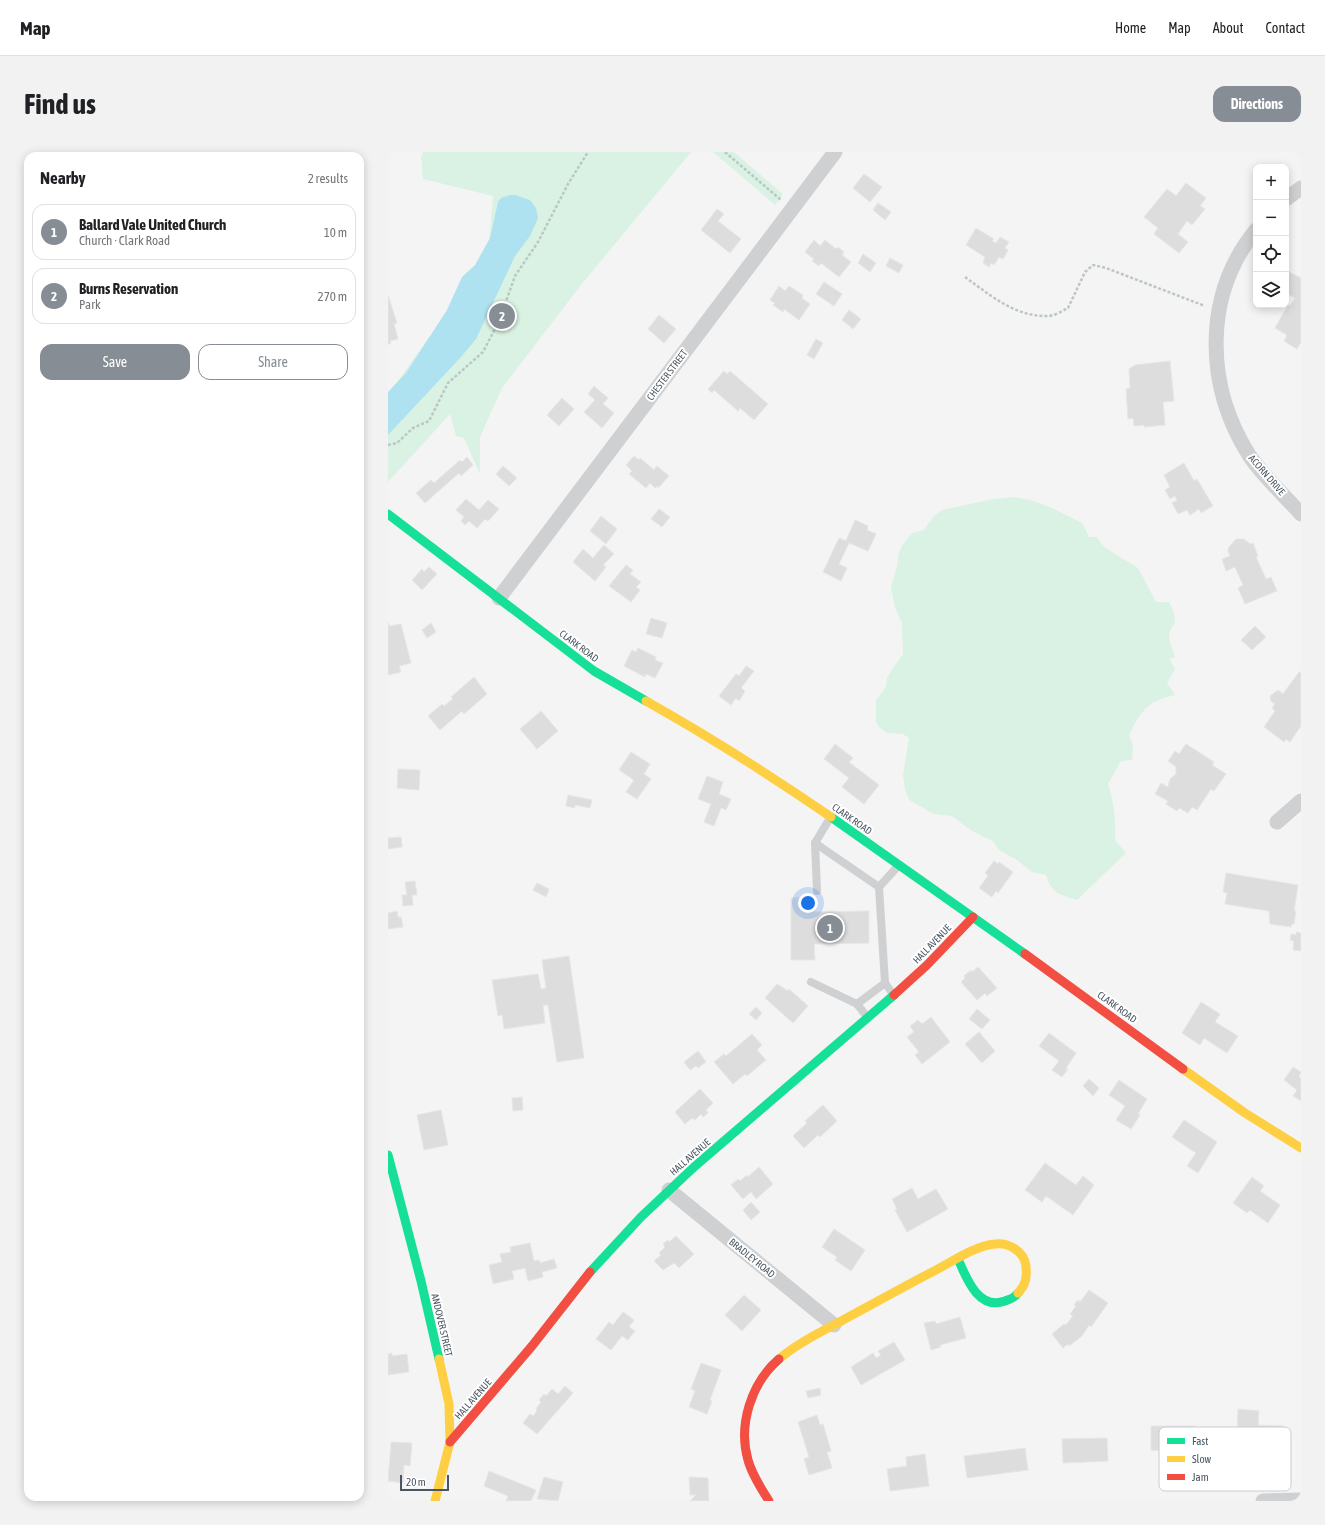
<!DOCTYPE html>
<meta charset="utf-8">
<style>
body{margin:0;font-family:"Asap Condensed",sans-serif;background:#f2f2f2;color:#202124}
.controls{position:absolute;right:12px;top:12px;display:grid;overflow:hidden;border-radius:8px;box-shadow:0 2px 10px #0003}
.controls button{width:36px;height:36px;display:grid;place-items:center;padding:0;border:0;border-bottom:1px solid #e0e0e0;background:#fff;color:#202124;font:20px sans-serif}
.scale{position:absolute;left:12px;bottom:10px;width:49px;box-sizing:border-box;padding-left:4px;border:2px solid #4a5661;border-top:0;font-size:11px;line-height:14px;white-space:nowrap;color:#4a5661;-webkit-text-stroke:3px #fff;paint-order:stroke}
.you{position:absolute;left:420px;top:751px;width:14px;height:14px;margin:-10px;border:3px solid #fff;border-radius:50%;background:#1a73e8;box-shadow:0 0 0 6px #1a73e833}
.badge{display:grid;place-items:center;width:26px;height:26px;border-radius:50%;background:#868d94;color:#fff;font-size:13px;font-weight:700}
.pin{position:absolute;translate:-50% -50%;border:2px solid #fff;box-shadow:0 1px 4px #0006}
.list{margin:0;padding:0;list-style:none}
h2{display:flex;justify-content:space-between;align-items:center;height:52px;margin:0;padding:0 16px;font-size:17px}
h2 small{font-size:13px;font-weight:400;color:#757577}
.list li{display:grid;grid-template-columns:26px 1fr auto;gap:12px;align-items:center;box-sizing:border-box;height:56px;margin:0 8px 8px;padding:0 8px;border:1px solid #e0e0e0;border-radius:12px}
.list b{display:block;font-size:15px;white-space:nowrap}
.list p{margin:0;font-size:13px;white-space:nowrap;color:#757577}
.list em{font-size:13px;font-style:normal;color:#757577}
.actions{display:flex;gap:8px;padding:12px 16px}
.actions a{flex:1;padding:9px 0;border:1px solid #868d94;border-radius:12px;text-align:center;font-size:14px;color:#868d94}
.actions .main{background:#868d94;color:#fff}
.icon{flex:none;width:22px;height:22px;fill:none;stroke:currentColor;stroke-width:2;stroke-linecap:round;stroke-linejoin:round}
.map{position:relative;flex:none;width:913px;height:1349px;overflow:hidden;border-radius:12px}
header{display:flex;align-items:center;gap:24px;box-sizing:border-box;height:56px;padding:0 20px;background:#fff;border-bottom:1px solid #e0e0e0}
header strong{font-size:19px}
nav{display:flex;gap:22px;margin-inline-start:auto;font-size:14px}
.intro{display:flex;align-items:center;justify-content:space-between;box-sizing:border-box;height:96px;padding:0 24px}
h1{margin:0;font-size:28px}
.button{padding:10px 18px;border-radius:12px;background:#868d94;color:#fff;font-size:14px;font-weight:700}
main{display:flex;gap:24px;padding:0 24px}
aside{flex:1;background:#fff;border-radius:12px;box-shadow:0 2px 10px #0003}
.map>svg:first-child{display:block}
.green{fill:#d9f2e3}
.water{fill:#aee2f0}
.building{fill:#ddddde;stroke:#e5e6e7}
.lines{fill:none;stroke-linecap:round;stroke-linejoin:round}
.path{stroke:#bcc7c4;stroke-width:2.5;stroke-dasharray:3 2;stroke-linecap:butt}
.lane{stroke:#ced0d2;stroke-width:8}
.street{stroke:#ced0d2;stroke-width:15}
.fast{stroke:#16e098;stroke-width:9}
.slow{stroke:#ffcf43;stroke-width:9}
.jam{stroke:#f24e42;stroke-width:9}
.labels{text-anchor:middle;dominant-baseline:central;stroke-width:4;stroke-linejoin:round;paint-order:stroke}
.street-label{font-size:10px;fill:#4a5661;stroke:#fff}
.key{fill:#fff;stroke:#c9ccd0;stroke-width:1}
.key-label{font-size:11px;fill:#4a5661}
</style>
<header>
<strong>Map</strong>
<nav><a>Home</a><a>Map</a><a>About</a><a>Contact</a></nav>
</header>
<div class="intro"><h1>Find us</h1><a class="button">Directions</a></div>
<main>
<aside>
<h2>Nearby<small>2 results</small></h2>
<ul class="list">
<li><span class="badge">1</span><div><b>Ballard Vale United Church</b><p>Church · Clark Road</p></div><em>10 m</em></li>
<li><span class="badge">2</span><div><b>Burns Reservation</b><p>Park</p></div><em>270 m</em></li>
</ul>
<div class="actions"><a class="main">Save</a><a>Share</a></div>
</aside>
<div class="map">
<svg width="913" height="1349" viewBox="0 0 913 1349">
<rect width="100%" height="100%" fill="#f4f4f4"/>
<!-- green -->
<g class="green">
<path d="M 35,0 L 303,0 L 193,133 L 114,236 L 92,285 L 92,322 L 76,286 L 68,284 L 62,262 L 0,330 L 0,243 L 42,184 L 57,167 L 101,93 L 105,44 L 35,27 L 33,5 Z"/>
<path d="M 325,0 L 346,0 L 395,42 L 387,53 Z"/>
<path d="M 627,345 L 642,348 L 662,355 L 694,371 L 701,385 L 709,385 L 716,395 L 750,416 L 768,450 L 781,450 L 786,461 L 787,471 C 776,485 783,490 787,505 L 781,507 L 787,517 L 779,531 L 787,543 C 759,549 753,559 741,583 L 745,594 L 744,608 L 733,609 L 720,632 C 726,651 728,668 727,688 L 738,701 L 689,748 C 670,742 664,742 658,723 L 644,720 L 629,708 L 611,698 L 606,690 L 584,679 L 564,664 L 546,662 L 521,648 L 517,637 L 515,623 L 521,586 L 515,582 L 499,581 L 491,575 L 488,570 L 488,548 L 498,535 L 499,526 L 507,513 L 515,503 L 514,471 L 507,456 L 503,435 L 509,414 L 511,400 L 515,392 L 524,381 L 536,378 L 545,365 L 554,358 L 605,347 Z"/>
</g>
<!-- water -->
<path class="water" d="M 122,43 L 127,43 L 142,48 L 148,56 L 150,66 L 142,84 L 127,104 L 88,187 L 73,205 L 0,283 L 0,240 L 18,221 L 59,158 L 74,125 L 87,113 L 102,86 L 110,50 L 113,46 Z"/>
<!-- building -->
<g class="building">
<path d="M 476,22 L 494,35 L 482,50 L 465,36 Z"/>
<path d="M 798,31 L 818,46 L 812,54 L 817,57 L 804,73 L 799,69 L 790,82 L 800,90 L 791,101 L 766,82 L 770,76 L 756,65 L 779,37 L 788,44 Z"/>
<path d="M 490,51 L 503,60 L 497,68 L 485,58 Z"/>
<path d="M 329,57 L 336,62 L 330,69 L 353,87 L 342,101 L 313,78 Z"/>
<path d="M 588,76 L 606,87 L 604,89 L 608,91 L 612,85 L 621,90 L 617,96 L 620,98 L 615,107 L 611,105 L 606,113 L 603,111 L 601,115 L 595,111 L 597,105 L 578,93 Z"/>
<path d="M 426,88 L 432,94 L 437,88 L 448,97 L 450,95 L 456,100 L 454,103 L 463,110 L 451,125 L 433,111 L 431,114 L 424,109 L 426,107 L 417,100 Z"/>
<path d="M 475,102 L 488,111 L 482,120 L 470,111 Z"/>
<path d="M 502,106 L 515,113 L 511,121 L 498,114 Z"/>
<path d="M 899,119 L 913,126 L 913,190 L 909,197 L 896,189 L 899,183 L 887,176 L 900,153 L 902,154 L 907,146 L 898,141 Z"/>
<path d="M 436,130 L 454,142 L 446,154 L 428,142 Z"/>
<path d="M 391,134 L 397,139 L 401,134 L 415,143 L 414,146 L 422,152 L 411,168 L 396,157 L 395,160 L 385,153 L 387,151 L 382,148 Z"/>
<path d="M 0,143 L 9,171 L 6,172 L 10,187 L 2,189 L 3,192 L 0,192 Z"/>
<path d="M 461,158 L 473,167 L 465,177 L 454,168 Z"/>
<path d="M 271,163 L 288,177 L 276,191 L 260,177 Z"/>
<path d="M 428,187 L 435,191 L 426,207 L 419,203 Z"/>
<path d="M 782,209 L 786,249 L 775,250 L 777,273 L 756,275 L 756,273 L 746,274 L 745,266 L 740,267 L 738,237 L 742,236 L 741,217 L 747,213 Z"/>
<path d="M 336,219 L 339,222 L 342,219 L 380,252 L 366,268 L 352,256 L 350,259 L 326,238 L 324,241 L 320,237 Z"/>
<path d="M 206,234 L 220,246 L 215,252 L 226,261 L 214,276 L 196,260 L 207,248 L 200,242 Z"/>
<path d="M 174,246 L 186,257 L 171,274 L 159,263 Z"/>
<path d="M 246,304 L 251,308 L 252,306 L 266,318 L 269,314 L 281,324 L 270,336 L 269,334 L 267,336 L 262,331 L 258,336 L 241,322 L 244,319 L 238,313 Z"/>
<path d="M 79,305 L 85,313 L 73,324 L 71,321 L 37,351 L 28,341 L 43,328 L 46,331 L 72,308 L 74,310 Z"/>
<path d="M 796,311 L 806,329 L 809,327 L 825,354 L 813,361 L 811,357 L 802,363 L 799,358 L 790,362 L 784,351 L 789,348 L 787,344 L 782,347 L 777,338 L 782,335 L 776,323 Z"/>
<path d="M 115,314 L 129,326 L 121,334 L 108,322 Z"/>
<path d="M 78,347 L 91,358 L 100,348 L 111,357 L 100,369 L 97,367 L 89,376 L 81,369 L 77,373 L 73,369 L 76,365 L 68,358 Z"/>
<path d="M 271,357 L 282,365 L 274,375 L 263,367 Z"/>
<path d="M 213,364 L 229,377 L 218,392 L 202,379 Z"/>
<path d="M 467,368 L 480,374 L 479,378 L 488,382 L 480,399 L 461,391 L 451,412 L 459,416 L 453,429 L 435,420 L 451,386 L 458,389 Z"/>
<path d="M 848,387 L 856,387 L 862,392 L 865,391 L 870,404 L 868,405 L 878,427 L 883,425 L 889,439 L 857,452 L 850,436 L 855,433 L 847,415 L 838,419 L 834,407 L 842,404 L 840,399 L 841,395 Z"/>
<path d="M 216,393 L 226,402 L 215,413 L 218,415 L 207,429 L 185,410 L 195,397 L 205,406 Z"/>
<path d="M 238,413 L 245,418 L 242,422 L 253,430 L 248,435 L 252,438 L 243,450 L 221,434 Z"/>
<path d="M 41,415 L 49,422 L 34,438 L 24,428 L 34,417 L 36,420 Z"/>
<path d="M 263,466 L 279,471 L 274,486 L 258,482 Z"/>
<path d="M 0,470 L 1,474 L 13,472 L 23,511 L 11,514 L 13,520 L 0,523 Z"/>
<path d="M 43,471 L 48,480 L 39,486 L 34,478 Z"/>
<path d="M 867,474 L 878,485 L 864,498 L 853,488 Z"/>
<path d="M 250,496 L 268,505 L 267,508 L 275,511 L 267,526 L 258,522 L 257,525 L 236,514 L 244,498 L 248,500 Z"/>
<path d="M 358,514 L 366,519 L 353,536 L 357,539 L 351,549 L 348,546 L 343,553 L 331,544 L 348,522 L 351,524 Z"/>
<path d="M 911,520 L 913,521 L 913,574 L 902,590 L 898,587 L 896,590 L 876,575 L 887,559 L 884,556 L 887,552 L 883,549 L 882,544 L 890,538 L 895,542 Z"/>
<path d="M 86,525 L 99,542 L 76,562 L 74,559 L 52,578 L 40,564 L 54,552 L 56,554 L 65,547 L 63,545 Z"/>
<path d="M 153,559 L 170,579 L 149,597 L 132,577 Z"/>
<path d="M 447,592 L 465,606 L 461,610 L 491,633 L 476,652 L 454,635 L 461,626 L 436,607 Z"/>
<path d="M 798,592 L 826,610 L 824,613 L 838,622 L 826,639 L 823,637 L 809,658 L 804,655 L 800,661 L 791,656 L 789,659 L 778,652 L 780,649 L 767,642 L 773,631 L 780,635 L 782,627 L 788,622 L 788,615 L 780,609 L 787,599 L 791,602 Z"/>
<path d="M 243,600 L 262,612 L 256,622 L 263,627 L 249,647 L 238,640 L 246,628 L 231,618 Z"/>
<path d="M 10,617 L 32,618 L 31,638 L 9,636 Z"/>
<path d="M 319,624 L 335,630 L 331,642 L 343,647 L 338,658 L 333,656 L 326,674 L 316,670 L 323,652 L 310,647 Z"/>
<path d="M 180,643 L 204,648 L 202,656 L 187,653 L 187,656 L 178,654 Z"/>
<path d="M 13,685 L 14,695 L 0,697 L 0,686 Z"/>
<path d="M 606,709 L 610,712 L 611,710 L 625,720 L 610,741 L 608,739 L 604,745 L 591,736 L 600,724 L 597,721 Z"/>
<path d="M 838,721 L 910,733 L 906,759 L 908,759 L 906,772 L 904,772 L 903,775 L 882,772 L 881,759 L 837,752 L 839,741 L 835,740 Z"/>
<path d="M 27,729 L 29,743 L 24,743 L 25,753 L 15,754 L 14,743 L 19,743 L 17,730 Z"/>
<path d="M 149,731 L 161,737 L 158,745 L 145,738 Z"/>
<path d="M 427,745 L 427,760 L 481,759 L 481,791 L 426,792 L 427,808 L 403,808 L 403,746 Z"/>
<path d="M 9,759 L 10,765 L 13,765 L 15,775 L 0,777 L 0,761 Z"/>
<path d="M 908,780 L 913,781 L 913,799 L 905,798 L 906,789 L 902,788 L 903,782 L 908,783 Z"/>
<path d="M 181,804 L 196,906 L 169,910 L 160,853 L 155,853 L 157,871 L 116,877 L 114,863 L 110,864 L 104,828 L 150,822 L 153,837 L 158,836 L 154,808 Z"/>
<path d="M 590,815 L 609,836 L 599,844 L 597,841 L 589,848 L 573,830 L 577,826 L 576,824 L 583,818 L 584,820 Z"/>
<path d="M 389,832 L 400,839 L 401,837 L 420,854 L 405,871 L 377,846 Z"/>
<path d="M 813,850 L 832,862 L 827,870 L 850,884 L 839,901 L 816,886 L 812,893 L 794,881 Z"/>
<path d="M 368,855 L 374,861 L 368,868 L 361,862 Z"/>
<path d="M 589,857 L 602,868 L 594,877 L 581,867 Z"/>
<path d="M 543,865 L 562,890 L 534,912 L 527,903 L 531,900 L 519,885 L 526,880 L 522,874 L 530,868 L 534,872 Z"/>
<path d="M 591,880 L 607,899 L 594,911 L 577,892 Z"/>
<path d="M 661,881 L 688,901 L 678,916 L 680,917 L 674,925 L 664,918 L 671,909 L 651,894 Z"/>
<path d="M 364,882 L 374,893 L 369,898 L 378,908 L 359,924 L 357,922 L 345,932 L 326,910 L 336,902 L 338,904 Z"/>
<path d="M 310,899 L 318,910 L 310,916 L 308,914 L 302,918 L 296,910 Z"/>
<path d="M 905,915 L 913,920 L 911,925 L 913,927 L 913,949 L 905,944 L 909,938 L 896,928 Z"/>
<path d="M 701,927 L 711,936 L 705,944 L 695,934 Z"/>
<path d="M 731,928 L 759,947 L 750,962 L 752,963 L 743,977 L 728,968 L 737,954 L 721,943 Z"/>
<path d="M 312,937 L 325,951 L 318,958 L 320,961 L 315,965 L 313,962 L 307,968 L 304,966 L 297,972 L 287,960 Z"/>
<path d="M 134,945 L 135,958 L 125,959 L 124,946 Z"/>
<path d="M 435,953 L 449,969 L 432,985 L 430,983 L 416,996 L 405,984 L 419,971 L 417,969 Z"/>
<path d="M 53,958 L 60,993 L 36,998 L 29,963 Z"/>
<path d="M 796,968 L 829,990 L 810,1021 L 799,1014 L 808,1001 L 784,985 Z"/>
<path d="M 657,1011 L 688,1033 L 695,1024 L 706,1033 L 685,1063 L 658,1044 L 654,1050 L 637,1038 Z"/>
<path d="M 371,1015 L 385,1032 L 368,1047 L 363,1040 L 355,1047 L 343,1033 L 350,1027 L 352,1029 L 359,1023 L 360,1025 Z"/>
<path d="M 864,1025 L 876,1034 L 872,1039 L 892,1053 L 880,1071 L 862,1058 L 859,1061 L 845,1051 Z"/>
<path d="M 524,1036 L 530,1047 L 548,1037 L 560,1057 L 519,1080 L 507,1058 L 509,1057 L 504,1047 Z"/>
<path d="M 363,1050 L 372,1060 L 363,1068 L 355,1058 Z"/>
<path d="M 446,1077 L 477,1098 L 463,1119 L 447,1108 L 449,1105 L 434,1095 Z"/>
<path d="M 288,1084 L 306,1102 L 291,1116 L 286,1111 L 275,1118 L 266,1109 L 273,1103 L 271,1101 L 277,1095 L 275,1092 L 280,1088 L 281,1090 Z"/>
<path d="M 142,1091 L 146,1109 L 151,1108 L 152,1111 L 166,1107 L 169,1116 L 154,1120 L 155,1125 L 140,1129 L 137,1116 L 124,1119 L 126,1127 L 105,1132 L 101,1113 L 114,1110 L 112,1102 L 123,1100 L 122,1095 Z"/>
<path d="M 701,1138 L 720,1151 L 703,1175 L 701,1173 L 694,1184 L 681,1194 L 680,1192 L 675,1196 L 664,1182 L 676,1172 L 678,1173 L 685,1164 L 682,1162 L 688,1154 L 686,1153 L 690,1148 L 692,1150 Z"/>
<path d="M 356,1143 L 373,1158 L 354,1179 L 337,1163 Z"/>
<path d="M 235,1160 L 246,1168 L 241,1175 L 247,1179 L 240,1188 L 234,1184 L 223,1198 L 208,1187 L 221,1170 L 225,1173 Z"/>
<path d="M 572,1165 L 578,1186 L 552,1193 L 553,1195 L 543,1198 L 536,1171 L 547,1169 L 548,1172 Z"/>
<path d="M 506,1190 L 517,1208 L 473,1233 L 463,1215 L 485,1201 L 488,1206 L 493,1203 L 490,1199 Z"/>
<path d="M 4,1201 L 4,1204 L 19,1202 L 21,1220 L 0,1223 L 0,1202 Z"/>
<path d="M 313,1211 L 333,1218 L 322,1248 L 324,1249 L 319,1262 L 301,1255 L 307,1239 L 303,1237 Z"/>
<path d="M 177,1234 L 185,1241 L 149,1282 L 135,1271 L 142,1262 L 145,1264 L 149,1259 L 148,1257 L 153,1250 L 151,1248 L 156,1242 L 158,1244 L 164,1237 L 170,1242 Z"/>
<path d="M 432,1236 L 433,1243 L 420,1246 L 418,1239 Z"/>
<path d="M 850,1257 L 871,1259 L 870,1273 L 895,1274 L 894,1300 L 868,1299 L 868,1302 L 848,1300 Z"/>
<path d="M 429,1263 L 432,1273 L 435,1272 L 443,1299 L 439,1300 L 444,1316 L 421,1323 L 416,1307 L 421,1305 L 410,1270 Z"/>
<path d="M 763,1274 L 807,1274 L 807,1301 L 763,1298 Z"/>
<path d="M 719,1286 L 720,1309 L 675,1311 L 674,1287 Z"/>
<path d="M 3,1290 L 24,1291 L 22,1314 L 16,1313 L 15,1331 L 0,1329 Z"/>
<path d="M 637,1296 L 640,1318 L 579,1326 L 576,1304 Z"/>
<path d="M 537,1302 L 541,1334 L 502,1339 L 499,1317 L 519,1314 L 518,1305 Z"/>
<path d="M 101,1319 L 148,1338 L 143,1349 L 118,1349 L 120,1344 L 96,1334 Z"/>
<path d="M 156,1325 L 175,1330 L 170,1349 L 149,1347 Z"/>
<path d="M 301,1325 L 320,1326 L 321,1349 L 302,1349 L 308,1343 L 302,1343 Z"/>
</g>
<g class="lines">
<!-- path -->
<g class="path">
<path d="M 337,0 L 393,48"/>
<path d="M 577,125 C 602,143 627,165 660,164 C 666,164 674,159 680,156 L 697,120 L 705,113 L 718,116 L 817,154"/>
<path d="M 0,293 L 9,291 L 25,276 L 41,269 L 60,231 L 95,200 L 111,169 L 127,124 L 150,90 L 180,32 L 200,0"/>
</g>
<!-- lane -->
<g class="lane">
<path d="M 442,666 L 427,691 L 491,735"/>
<path d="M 427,691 L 429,739"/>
<path d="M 423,830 L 469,852"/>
<path d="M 505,842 L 497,831 L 491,735 L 511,713"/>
<path d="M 480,866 L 469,852 L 497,831"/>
</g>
<!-- street -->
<g class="street">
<path d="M 898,47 L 913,36"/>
<path d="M 868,78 C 815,143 817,233 861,303 C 872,321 898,345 913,362"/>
<path d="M 111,446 L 447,0"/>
<path d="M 889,670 L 913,649"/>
<path d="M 281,1038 L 446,1173"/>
<path d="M 875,1349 L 913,1348"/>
</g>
<!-- fast -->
<g class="fast">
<path d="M 0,362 L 206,519 L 258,549"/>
<path d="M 443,665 L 637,802"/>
<path d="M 0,1003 L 33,1129 L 51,1207"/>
<path d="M 570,1107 C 578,1125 590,1159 617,1149 C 622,1147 627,1146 630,1141"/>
<path d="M 202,1120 L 253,1065 L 306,1015 L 506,843"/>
</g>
<!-- slow -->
<g class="slow">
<path d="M 258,549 C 322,585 382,623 443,665"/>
<path d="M 795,917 L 857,961 L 913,996"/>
<path d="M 391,1207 C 410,1191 433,1180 455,1168 C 485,1152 515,1135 546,1119 C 564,1110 586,1094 607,1092 C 620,1090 636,1099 638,1114 C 639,1125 638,1133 630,1141"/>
<path d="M 47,1349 L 62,1290 L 61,1252 L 51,1207"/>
</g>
<!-- jam -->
<g class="jam">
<path d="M 637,802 L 795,917"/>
<path d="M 506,843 L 539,813 L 585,765"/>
<path d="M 62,1290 L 144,1194 L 202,1120"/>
<path d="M 381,1349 C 373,1336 364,1323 360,1308 C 350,1273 363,1231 391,1207"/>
</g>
</g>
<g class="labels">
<!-- street labels -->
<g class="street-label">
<text transform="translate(279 223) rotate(-53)">CHESTER STREET</text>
<text transform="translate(879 323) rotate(49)">ACORN DRIVE</text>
<text transform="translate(191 494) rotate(37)">CLARK ROAD</text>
<text transform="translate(464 667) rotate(35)">CLARK ROAD</text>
<text transform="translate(544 792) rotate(-46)">HALL AVENUE</text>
<text transform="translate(729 855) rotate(36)">CLARK ROAD</text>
<text transform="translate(302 1005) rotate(-41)">HALL AVENUE</text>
<text transform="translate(364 1106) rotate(39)">BRADLEY ROAD</text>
<text transform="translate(54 1173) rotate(77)">ANDOVER STREET</text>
<text transform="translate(85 1247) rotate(-49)">HALL AVENUE</text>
</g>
</g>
<!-- legend -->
<rect x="771" y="1275" width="132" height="64" rx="6" class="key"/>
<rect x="779" y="1286" width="18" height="6" fill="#16e098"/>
<rect x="779" y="1304" width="18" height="6" fill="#ffcf43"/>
<rect x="779" y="1322" width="18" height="6" fill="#f24e42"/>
<g class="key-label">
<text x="804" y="1293">Fast</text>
<text x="804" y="1311">Slow</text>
<text x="804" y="1329">Jam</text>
</g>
</svg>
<div class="controls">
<button>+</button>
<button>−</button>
<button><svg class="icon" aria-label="locate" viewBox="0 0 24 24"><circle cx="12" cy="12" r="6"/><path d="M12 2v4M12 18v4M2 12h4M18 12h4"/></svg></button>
<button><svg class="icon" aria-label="layers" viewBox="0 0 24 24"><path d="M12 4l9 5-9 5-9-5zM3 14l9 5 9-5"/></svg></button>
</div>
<div class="scale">20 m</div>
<div class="you"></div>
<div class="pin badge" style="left:442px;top:776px">1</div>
<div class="pin badge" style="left:114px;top:164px">2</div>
</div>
</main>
